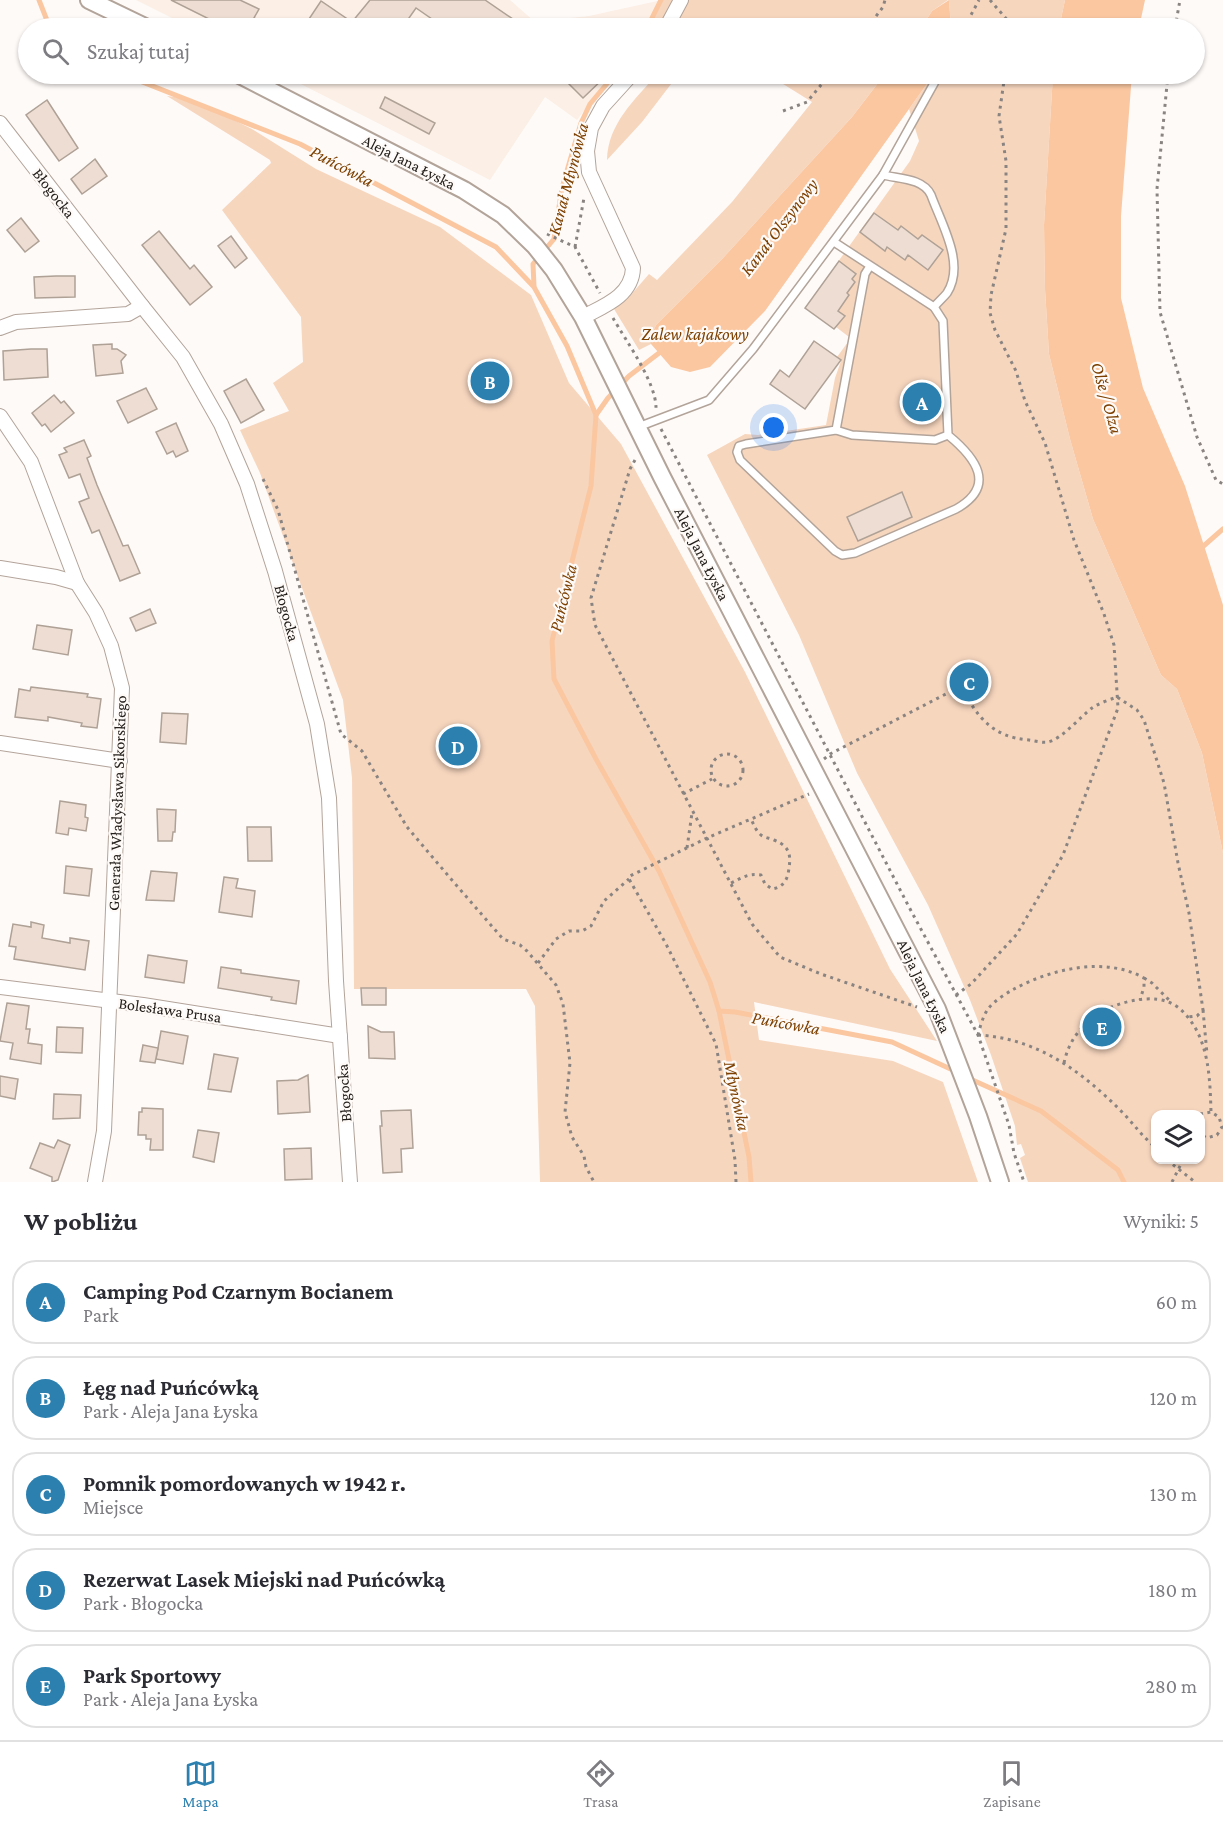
<!DOCTYPE html>
<html lang="pl">
<meta charset="utf-8">
<style>
body{margin:0;font-family:"Crimson Pro",serif;background:#f7f7f7;color:#2b2b33}
.controls{position:absolute;right:18px;bottom:18px;display:grid;overflow:hidden;border-radius:12px;box-shadow:0 2px 4px #0004}
.controls button{width:54px;height:54px;display:grid;place-items:center;padding:0;border:0;border-bottom:2px solid #e1e1e2;background:#fff;color:#2b2b33;font:30px sans-serif}
.you{position:absolute;left:774px;top:428px;width:21px;height:21px;margin:-15px;border:4px solid #fff;border-radius:50%;background:#1a73e8;box-shadow:0 0 0 9px #1a73e833}
.badge{display:grid;place-items:center;width:39px;height:39px;border-radius:50%;background:#2b80b0;color:#fff;font-size:20px;font-weight:700}
.pin{position:absolute;translate:-50% -50%;border:3px solid #fff;box-shadow:0 2px 6px #0006}
.list{margin:0;padding:0;list-style:none}
h2{display:flex;justify-content:space-between;align-items:center;height:78px;margin:0;padding:0 24px;font-size:26px}
h2 small{font-size:20px;font-weight:400;color:#7c7c81}
.list li{display:grid;grid-template-columns:39px 1fr auto;gap:18px;align-items:center;box-sizing:border-box;height:84px;margin:0 12px 12px;padding:0 12px;border:2px solid #e1e1e2;border-radius:24px}
.list b{display:block;font-size:22px;white-space:nowrap}
.list p{margin:0;font-size:20px;white-space:nowrap;color:#7c7c81}
.list em{font-size:20px;font-style:normal;color:#7c7c81}
.icon{flex:none;width:33px;height:33px;fill:none;stroke:currentColor;stroke-width:2;stroke-linecap:round;stroke-linejoin:round}
.map{position:relative;flex:none;width:1223px;height:1182px;overflow:hidden}
.search{position:absolute;background:#fff;box-shadow:0 2px 4px #0004;left:18px;right:18px;top:18px;height:66px;display:flex;align-items:center;gap:15px;box-sizing:border-box;padding:0 21px;border-radius:33px;color:#7c7c81;font-size:22px}
.sheet{height:558px;background:#fff}
nav{display:flex;justify-content:space-around;align-items:center;box-sizing:border-box;height:84px;border-top:2px solid #e1e1e2;background:#fff;font-size:16px;color:#7c7c81}
nav a{display:grid;justify-items:center;gap:3px}
nav .on{color:#2b80b0}
.map>svg:first-child{display:block}
.built{fill:#fcefe5}
.green{fill:#f7d6be;fill-rule:evenodd}
.water{fill:#fac7a1}
.lines{fill:none;stroke-linecap:round;stroke-linejoin:round}
.stream{stroke:#fac7a1;stroke-width:5}
.building{fill:#edddd2;stroke:#afa196;stroke-width:1.5}
.service-casing{stroke:#b3a49a;stroke-width:10}
.minor-casing{stroke:#b3a49a;stroke-width:16}
.tertiary-casing{stroke:#b3a49a;stroke-width:20}
.path{stroke:#898481;stroke-width:3;stroke-dasharray:3 4.5;stroke-linecap:butt}
.service{stroke:#fff;stroke-width:7}
.minor{stroke:#fff;stroke-width:14}
.tertiary{stroke:#fff;stroke-width:16}
.path-bridge{stroke:#898481;stroke-width:3;stroke-dasharray:3 4.5;stroke-linecap:butt}
.labels{text-anchor:middle;dominant-baseline:central;stroke-width:4.5;stroke-linejoin:round;paint-order:stroke}
.street-label{font-size:16px;fill:#25201c;stroke:#fefaf8}
.water-label{font-size:18px;font-style:italic;fill:#7d4000;stroke:#fefaf8}
</style>
<div class="map">
<svg width="1223" height="1182" viewBox="0 0 1223 1182">
<rect width="100%" height="100%" fill="#fefaf8"/>
<!-- built -->
<g class="built">
<path d="M 136,0 L 510,0 L 535,22 L 589,16 L 662,0 L 645,28 L 192,28 Z"/>
<path d="M 281,74 L 611,74 L 577,120 L 545,97 L 490,180 Z"/>
</g>
<!-- green -->
<g class="green">
<path d="M 662,0 L 948,0 L 932,11 L 921,28 L 676,28 L 650,22 Z"/>
<path d="M 949,0 L 1065,0 L 1059,28 L 951,28 Z"/>
<path d="M 657,74 L 694,74 L 688,83 L 678,75 L 642,122 L 607,160 C 608,123 635,100 657,74 Z"/>
<path d="M 767,74 L 885,74 L 852,117 L 723,258 L 656,325 L 651,336 L 651,344 L 639,350 L 614,309 L 629,297 L 649,274 L 657,280 L 732,202 L 812,102 Z"/>
<path d="M 934,74 L 1053,74 L 1044,225 L 1045,289 L 1049,354 L 1070,439 L 1093,519 L 1161,675 L 1177,689 L 1202,753 L 1223,853 L 1223,1182 L 1028,1182 L 1020,1158 L 1025,1155 L 1021,1144 L 1017,1145 L 1015,1126 L 991,1055 L 970,1000 L 928,905 L 857,773 L 799,635 L 707,455 L 745,434 L 758,435 L 826,425 L 835,378 L 841,361 L 837,357 L 848,342 L 849,337 L 836,327 L 834,329 L 805,308 L 910,161 L 919,141 L 909,109 ZM 1156,1114 L 1200,1114 L 1200,1160 L 1156,1160 Z"/>
<path d="M 167,96 L 191,99 L 252,129 L 316,169 L 440,227 L 531,295 L 569,383 L 621,444 L 745,672 L 890,969 L 937,1041 L 754,1002 L 759,1040 L 893,1061 L 943,1082 L 978,1182 L 540,1182 L 535,1006 L 526,989 L 354,989 L 352,778 L 343,700 L 260,473 L 240,430 L 289,411 L 273,383 L 303,362 L 301,317 L 222,210 L 271,163 L 270,160 Z"/>
</g>
<!-- water -->
<g class="water">
<path d="M 949,0 L 951,28 L 921,28 L 932,11 Z"/>
<path d="M 1065,0 L 1145,0 L 1139,28 L 1059,28 Z"/>
<path d="M 885,74 L 934,74 L 765,311 L 710,367 L 690,372 L 671,367 L 651,344 L 651,336 L 656,325 L 723,258 L 852,117 Z"/>
<path d="M 1053,74 L 1132,74 L 1121,216 L 1121,298 L 1143,388 L 1185,486 L 1223,605 L 1223,853 L 1202,753 L 1177,689 L 1161,675 L 1093,519 L 1070,439 L 1049,354 L 1045,289 L 1044,225 Z"/>
</g>
<g class="lines">
<!-- stream -->
<g class="stream">
<path d="M 39,0 L 50,28"/>
<path d="M 647,28 L 661,0"/>
<path d="M 122,74 L 300,144 L 496,247 L 534,287 L 567,346 L 596,415 L 591,486 L 552,641 L 554,679 L 596,759 L 659,871 L 710,982 L 719,1011 L 735,1012 L 892,1042 L 957,1072"/>
<path d="M 534,286 L 533,264 L 554,239 L 562,188 L 581,123 L 590,104 L 615,74"/>
<path d="M 596,415 L 608,398 L 629,376 L 663,350"/>
<path d="M 1199,550 L 1223,529"/>
<path d="M 719,1011 L 749,1157 L 751,1182"/>
<path d="M 968,1078 L 1041,1111 L 1118,1170 L 1124,1182"/>
</g>
</g>
<!-- building -->
<g class="building">
<path d="M 171,0 L 240,0 L 259,9 L 254,18 L 274,28 L 227,28 Z"/>
<path d="M 370,0 L 485,0 L 526,28 L 445,28 L 416,8 L 402,28 L 303,28 L 321,1 L 352,22 Z"/>
<path d="M 559,74 L 608,74 L 583,98 Z"/>
<path d="M 385,97 L 435,123 L 429,134 L 380,108 Z"/>
<path d="M 47,100 L 78,148 L 59,161 L 26,115 Z"/>
<path d="M 95,159 L 107,176 L 82,194 L 71,179 Z"/>
<path d="M 874,213 L 898,230 L 901,226 L 918,239 L 922,235 L 943,250 L 928,270 L 908,255 L 905,260 L 887,247 L 885,251 L 860,232 Z"/>
<path d="M 21,218 L 39,241 L 25,252 L 7,230 Z"/>
<path d="M 159,231 L 190,269 L 194,265 L 212,287 L 190,305 L 142,245 Z"/>
<path d="M 231,236 L 247,258 L 235,268 L 218,246 Z"/>
<path d="M 839,261 L 856,274 L 852,279 L 855,282 L 847,293 L 849,295 L 838,311 L 845,316 L 834,329 L 805,308 Z"/>
<path d="M 56,276 L 75,276 L 75,297 L 35,298 L 34,277 Z"/>
<path d="M 814,341 L 841,360 L 805,409 L 770,384 L 780,370 L 789,377 Z"/>
<path d="M 112,344 L 112,349 L 117,349 L 126,355 L 121,361 L 123,373 L 96,376 L 93,345 Z"/>
<path d="M 31,349 L 47,349 L 48,377 L 4,380 L 3,351 Z"/>
<path d="M 246,379 L 264,410 L 241,423 L 224,391 Z"/>
<path d="M 146,388 L 157,409 L 128,423 L 117,401 Z"/>
<path d="M 54,395 L 61,403 L 64,401 L 74,413 L 51,432 L 45,424 L 42,426 L 32,413 Z"/>
<path d="M 176,423 L 188,451 L 176,457 L 173,451 L 167,454 L 156,432 Z"/>
<path d="M 84,440 L 91,456 L 87,458 L 97,485 L 123,546 L 128,545 L 140,573 L 120,581 L 99,530 L 92,533 L 79,502 L 89,498 L 80,474 L 69,478 L 59,455 L 67,452 L 64,448 Z"/>
<path d="M 902,492 L 912,517 L 858,541 L 847,517 Z"/>
<path d="M 150,609 L 156,623 L 136,631 L 130,618 Z"/>
<path d="M 37,625 L 72,630 L 68,655 L 33,649 Z"/>
<path d="M 31,687 L 88,694 L 87,697 L 101,699 L 97,728 L 81,726 L 82,723 L 48,717 L 48,721 L 15,717 L 19,689 L 30,691 Z"/>
<path d="M 162,713 L 188,714 L 186,744 L 160,742 Z"/>
<path d="M 60,801 L 86,805 L 85,817 L 88,818 L 86,831 L 69,828 L 68,835 L 56,833 Z"/>
<path d="M 157,809 L 176,810 L 175,832 L 173,832 L 172,841 L 158,841 Z"/>
<path d="M 247,827 L 271,827 L 272,861 L 248,861 Z"/>
<path d="M 66,866 L 92,869 L 89,896 L 64,893 Z"/>
<path d="M 151,871 L 177,873 L 174,901 L 146,900 Z"/>
<path d="M 224,877 L 238,879 L 236,888 L 255,891 L 252,917 L 219,912 Z"/>
<path d="M 31,922 L 44,925 L 42,938 L 70,943 L 70,938 L 89,941 L 85,970 L 14,959 L 16,947 L 9,946 L 13,924 L 31,927 Z"/>
<path d="M 148,955 L 187,961 L 184,983 L 145,977 Z"/>
<path d="M 221,967 L 241,970 L 241,973 L 299,981 L 296,1004 L 271,1000 L 272,997 L 218,988 Z"/>
<path d="M 361,988 L 386,988 L 386,1005 L 362,1005 Z"/>
<path d="M 7,1003 L 29,1006 L 26,1029 L 30,1029 L 28,1043 L 42,1045 L 41,1064 L 10,1059 L 13,1043 L 0,1041 Z"/>
<path d="M 368,1026 L 381,1032 L 394,1032 L 395,1059 L 369,1058 Z"/>
<path d="M 57,1027 L 83,1028 L 82,1053 L 56,1052 Z"/>
<path d="M 161,1031 L 188,1036 L 183,1064 L 156,1059 Z"/>
<path d="M 143,1045 L 158,1048 L 155,1063 L 140,1061 Z"/>
<path d="M 214,1054 L 238,1058 L 231,1092 L 208,1089 Z"/>
<path d="M 308,1075 L 310,1112 L 278,1114 L 277,1081 L 298,1080 Z"/>
<path d="M 0,1076 L 18,1079 L 15,1099 L 0,1096 Z"/>
<path d="M 54,1094 L 81,1095 L 80,1118 L 53,1119 Z"/>
<path d="M 142,1108 L 163,1109 L 163,1150 L 150,1150 L 151,1139 L 146,1139 L 146,1135 L 138,1135 L 139,1112 L 142,1112 Z"/>
<path d="M 411,1110 L 413,1148 L 401,1149 L 402,1172 L 383,1173 L 380,1126 L 382,1126 L 381,1111 Z"/>
<path d="M 198,1130 L 219,1133 L 214,1162 L 193,1157 Z"/>
<path d="M 58,1140 L 70,1145 L 58,1180 L 52,1182 L 52,1177 L 30,1168 L 40,1143 L 54,1148 Z"/>
<path d="M 311,1148 L 312,1179 L 285,1180 L 284,1149 Z"/>
</g>
<g class="lines">
<defs>
<g id="service">
<path d="M 883,175 C 899,179 923,178 931,195 C 941,223 966,264 947,293 C 943,298 938,302 934,307"/>
<path d="M 834,242 L 934,307 L 943,321 L 948,435 C 976,458 997,486 956,509 L 855,553 L 842,555 L 835,551 L 740,460 L 737,452 L 739,446 L 746,444 L 836,430 L 865,274 L 870,266"/>
<path d="M 638,427 L 709,400 L 753,349 L 883,175 L 937,78"/>
<path d="M 836,430 L 852,435 L 935,440 L 948,435"/>
</g>
<g id="minor">
<path d="M 666,28 L 681,0"/>
<path d="M 0,123 L 142,306 L 183,357 L 221,424 L 247,484 L 275,571 L 317,724 L 329,798 L 336,981 L 350,1182"/>
<path d="M 583,317 C 604,306 632,296 633,268 L 589,172 L 587,151 L 591,128 L 603,106 L 632,74"/>
<path d="M 0,328 L 16,322 L 128,314 L 142,306"/>
<path d="M 0,416 L 31,462 L 77,583 L 96,613 L 111,646 L 122,688 L 104,1131 L 95,1182"/>
<path d="M 0,568 L 56,577 L 77,583"/>
<path d="M 0,743 L 120,761"/>
<path d="M 0,987 L 143,1005 L 340,1036"/>
</g>
<g id="tertiary">
<path d="M 89,0 L 147,28"/>
<path d="M 238,74 L 464,190 L 503,215 L 535,246 L 554,270 L 583,317 L 662,477 L 937,1009 L 978,1116 L 1000,1182"/>
</g>
</defs>
<!-- service casing -->
<use href="#service" class="service-casing"/>
<!-- minor casing -->
<use href="#minor" class="minor-casing"/>
<!-- tertiary casing -->
<use href="#tertiary" class="tertiary-casing"/>
<!-- path -->
<g class="path">
<path d="M 990,0 L 1009,22 L 1011,28"/>
<path d="M 867,28 L 883,7 L 885,0"/>
<path d="M 964,28 L 979,0"/>
<path d="M 1175,28 L 1180,0"/>
<path d="M 1168,74 L 1157,189 L 1160,312 L 1197,437 L 1216,480 L 1223,484"/>
<path d="M 646,79 L 651,74"/>
<path d="M 783,111 L 807,102 L 830,74"/>
<path d="M 547,234 L 575,247 L 600,293"/>
<path d="M 575,247 L 584,198"/>
<path d="M 613,318 C 626,341 656,382 656,408"/>
<path d="M 661,429 L 909,907 L 978,1035 L 1009,1125 L 1014,1153 L 1024,1182"/>
<path d="M 635,460 L 630,469 L 591,598 L 595,625 L 752,924 L 780,957 L 821,974 L 917,1007"/>
<path d="M 263,479 L 278,510 L 341,734 L 362,751 L 407,827 L 451,879 L 503,939 L 520,945 L 527,951 L 556,985 L 563,1004 L 570,1063 L 565,1112 L 572,1137 L 584,1156 L 586,1167 L 594,1182"/>
<path d="M 961,686 C 977,717 992,737 1029,740 C 1035,741 1043,743 1048,742 C 1062,739 1080,717 1092,708 C 1099,703 1109,700 1117,697 L 1137,710 L 1144,720 L 1164,783 L 1178,863 L 1189,913 L 1203,1010 L 1197,1016 L 1188,1017"/>
<circle cx="727" cy="770" r="16"/>
<path d="M 824,759 L 830,754 L 969,682"/>
<path d="M 683,794 L 712,779"/>
<path d="M 687,848 L 692,813"/>
<path d="M 731,883 C 742,878 748,873 761,875 L 765,884 L 772,889 C 780,888 786,883 788,874 C 791,858 792,847 774,840 C 770,838 765,838 761,835 C 756,831 754,825 751,819"/>
<path d="M 538,963 L 556,939 L 569,931 L 582,931 L 591,926 L 604,901 L 629,879"/>
<path d="M 1144,978 L 1152,983 L 1171,1002"/>
<path d="M 956,995 L 971,984 L 1017,934 L 1063,855 L 1118,708 L 1114,645 L 1104,614 L 1074,540 L 1045,443 L 1025,401 L 1016,371 L 995,330 L 990,313 L 991,295 L 1006,229 L 1006,161 L 999,116 L 1005,74"/>
<path d="M 1203,1010 L 1207,1054"/>
<path d="M 978,1035 C 980,1027 983,1016 988,1009 C 994,1001 1005,994 1014,989 C 1051,969 1105,956 1144,978 L 1144,987 L 1140,1000"/>
<path d="M 978,1035 C 1038,1038 1084,1073 1124,1114 C 1135,1126 1144,1138 1156,1148"/>
<path d="M 1064,1063 C 1072,1024 1107,1002 1145,999 C 1162,998 1175,1002 1186,1015 C 1209,1041 1210,1078 1211,1112"/>
<path d="M 1200,1114 L 1211,1112 L 1219,1117 L 1222,1127 L 1217,1135 L 1207,1138 L 1200,1134"/>
<path d="M 736,1182 L 735,1160 L 716,1044 L 666,944 L 629,879 L 630,876 L 707,838 L 809,794"/>
<path d="M 1172,1182 L 1183,1160"/>
</g>
<!-- service -->
<use href="#service" class="service"/>
<!-- minor -->
<use href="#minor" class="minor"/>
<!-- tertiary -->
<use href="#tertiary" class="tertiary"/>
<!-- path-bridge -->
<path class="path-bridge" d="M 1167,1160 L 1195,1182"/>
</g>
<g class="labels">
<!-- street labels -->
<g class="street-label">
<text transform="translate(409 162) rotate(27)">Aleja Jana Łyska</text>
<text transform="translate(54 193) rotate(52)">Błogocka</text>
<text transform="translate(702 554) rotate(63)">Aleja Jana Łyska</text>
<text transform="translate(287 613) rotate(75)">Błogocka</text>
<text transform="translate(117 803) rotate(-88)">Generała Władysława Sikorskiego</text>
<text transform="translate(924 986) rotate(64)">Aleja Jana Łyska</text>
<text transform="translate(170 1010) rotate(8)">Bolesława Prusa</text>
<text transform="translate(344 1093) rotate(-94)">Błogocka</text>
</g>
<!-- water labels -->
<g class="water-label">
<text transform="translate(342 166) rotate(28)">Puńcówka</text>
<text transform="translate(568 179) rotate(-75)">Kanał Młynówka</text>
<text transform="translate(779 227) rotate(-53)">Kanał Olszynowy</text>
<text x="695" y="334">Zalew kajakowy</text>
<text transform="translate(1107 398) rotate(74)">Olše / Olza</text>
<text transform="translate(563 598) rotate(-76)">Puńcówka</text>
<text transform="translate(786 1023) rotate(10)">Puńcówka</text>
<text transform="translate(737 1096) rotate(78)">Młynówka</text>
</g>
</g>
</svg>
<div class="controls">
<button><svg class="icon" aria-label="layers" viewBox="0 0 24 24"><path d="M12 4l9 5-9 5-9-5zM3 14l9 5 9-5"/></svg></button>
</div>
<div class="you"></div>
<div class="pin badge" style="left:922px;top:402px">A</div>
<div class="pin badge" style="left:490px;top:381px">B</div>
<div class="pin badge" style="left:969px;top:682px">C</div>
<div class="pin badge" style="left:458px;top:746px">D</div>
<div class="pin badge" style="left:1102px;top:1027px">E</div>
<div class="search"><svg class="icon" aria-label="search" viewBox="0 0 24 24"><circle cx="10" cy="10" r="6"/><path d="M15 15l6 6"/></svg>Szukaj tutaj</div>
</div>
<section class="sheet">
<h2>W pobliżu<small>Wyniki: 5</small></h2>
<ul class="list">
<li><span class="badge">A</span><div><b>Camping Pod Czarnym Bocianem</b><p>Park</p></div><em>60 m</em></li>
<li><span class="badge">B</span><div><b>Łęg nad Puńcówką</b><p>Park · Aleja Jana Łyska</p></div><em>120 m</em></li>
<li><span class="badge">C</span><div><b>Pomnik pomordowanych w 1942 r.</b><p>Miejsce</p></div><em>130 m</em></li>
<li><span class="badge">D</span><div><b>Rezerwat Lasek Miejski nad Puńcówką</b><p>Park · Błogocka</p></div><em>180 m</em></li>
<li><span class="badge">E</span><div><b>Park Sportowy</b><p>Park · Aleja Jana Łyska</p></div><em>280 m</em></li>
</ul>
</section>
<nav>
<a class="on"><svg class="icon" aria-label="map" viewBox="0 0 24 24"><path d="M3 6l6-2 6 2 6-2v14l-6 2-6-2-6 2zM9 4v14M15 6v14"/></svg>Mapa</a>
<a><svg class="icon" aria-label="directions" viewBox="0 0 24 24"><path d="M12 3l9 9-9 9-9-9zM9 14v-3h6M13 9l2 2-2 2"/></svg>Trasa</a>
<a><svg class="icon" aria-label="saved" viewBox="0 0 24 24"><path d="M7 4h10v16l-5-4-5 4z"/></svg>Zapisane</a>
</nav>
